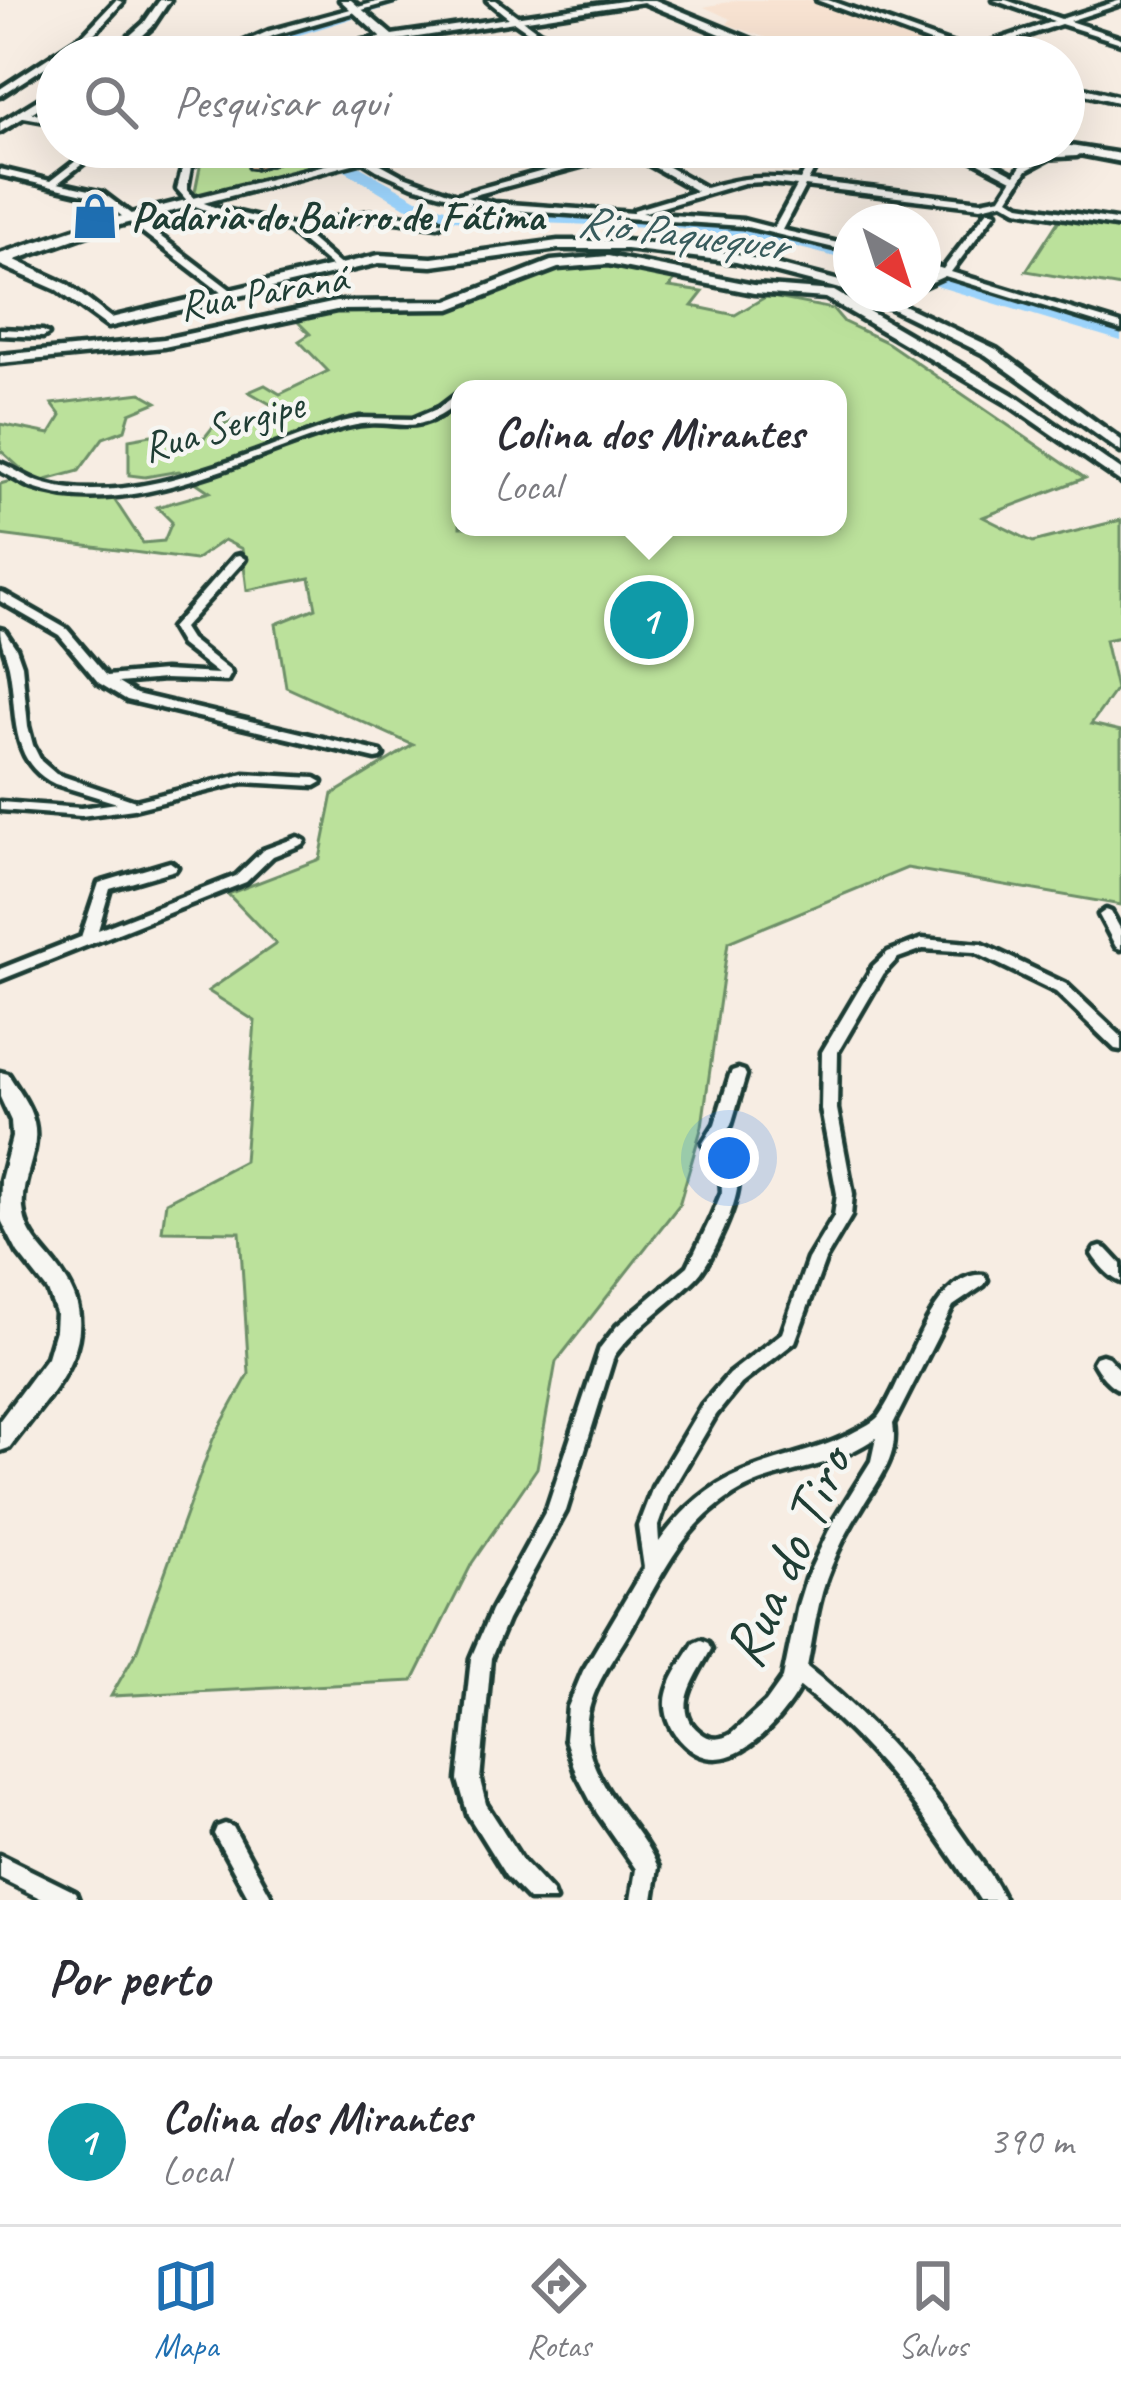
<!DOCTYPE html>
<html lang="pt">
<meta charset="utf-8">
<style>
body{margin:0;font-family:Caveat,sans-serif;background:#f2f2f3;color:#2b2b33}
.compass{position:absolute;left:833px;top:204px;width:108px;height:108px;border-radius:50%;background:#fff;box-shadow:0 12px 48px #0002;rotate:141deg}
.you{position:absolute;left:729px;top:1158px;width:42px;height:42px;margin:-30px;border:9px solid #fff;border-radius:50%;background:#1a73e8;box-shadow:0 0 0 18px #1a73e833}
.badge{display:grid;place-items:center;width:78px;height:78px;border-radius:50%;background:#1f6fb2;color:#fff;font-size:39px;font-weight:700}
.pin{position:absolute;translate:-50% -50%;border:6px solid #fff;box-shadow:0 3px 12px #0006}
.popup{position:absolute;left:451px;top:380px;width:396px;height:156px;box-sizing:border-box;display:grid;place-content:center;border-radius:24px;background:#fff;filter:drop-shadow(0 3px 9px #0005);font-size:39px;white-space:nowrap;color:#7c7c81}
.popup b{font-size:45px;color:#2b2b33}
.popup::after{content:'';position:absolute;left:50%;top:100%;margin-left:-24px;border:24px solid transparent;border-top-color:#fff}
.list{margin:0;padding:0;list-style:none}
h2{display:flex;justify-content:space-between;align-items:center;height:156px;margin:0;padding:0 48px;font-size:51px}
h2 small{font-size:39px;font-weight:400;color:#7c7c81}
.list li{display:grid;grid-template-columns:78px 1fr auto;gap:36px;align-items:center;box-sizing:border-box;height:168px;padding:0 48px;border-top:3px solid #e1e1e2}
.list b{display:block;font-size:45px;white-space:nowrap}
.list p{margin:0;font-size:39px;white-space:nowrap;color:#7c7c81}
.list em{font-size:39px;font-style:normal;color:#7c7c81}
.icon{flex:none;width:66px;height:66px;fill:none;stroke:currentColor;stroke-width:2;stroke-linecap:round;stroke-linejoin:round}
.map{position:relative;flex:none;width:1121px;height:1900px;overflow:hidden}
.search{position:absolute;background:#fff;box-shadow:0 12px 48px #0002;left:36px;right:36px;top:36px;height:132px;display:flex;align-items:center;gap:30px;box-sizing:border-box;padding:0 42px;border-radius:66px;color:#7c7c81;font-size:45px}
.sheet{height:324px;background:#fff}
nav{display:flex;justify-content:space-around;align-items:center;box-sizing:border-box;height:168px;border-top:3px solid #e1e1e2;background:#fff;font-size:33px;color:#7c7c81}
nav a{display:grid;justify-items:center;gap:6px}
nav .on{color:#1f6fb2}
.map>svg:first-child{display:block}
.built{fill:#f8e3d2}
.green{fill:#bbe19b;stroke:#6d8f68;stroke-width:3;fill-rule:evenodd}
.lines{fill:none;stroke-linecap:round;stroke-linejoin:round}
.river{fill:#9bd3fb;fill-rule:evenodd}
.street-casing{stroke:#1f3d34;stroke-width:9}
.secondary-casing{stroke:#1f3d34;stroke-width:9}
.primary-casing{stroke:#1f3d34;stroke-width:9}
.street{fill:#f6f6f2;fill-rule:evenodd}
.secondary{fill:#f6f6f2;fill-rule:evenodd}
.primary{fill:#f6f6f2;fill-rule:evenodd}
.wall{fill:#d7af91;stroke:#1f3d34;stroke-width:3}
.shaded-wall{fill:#af8e76;stroke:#1f3d34;stroke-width:3}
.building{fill:#facba9;stroke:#1f3d34;stroke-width:3}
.labels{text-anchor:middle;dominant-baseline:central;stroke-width:9;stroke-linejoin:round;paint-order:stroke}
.far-poi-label{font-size:42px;font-weight:bold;fill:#1f3d34;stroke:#f6f6f2;text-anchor:start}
.far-street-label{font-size:42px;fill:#1f3d34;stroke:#f6f6f2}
.far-water-label{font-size:45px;font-style:italic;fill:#385b5c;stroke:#f6f6f2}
.near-street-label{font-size:60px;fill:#1f3d34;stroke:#f6f6f2}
</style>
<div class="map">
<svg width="1121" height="1900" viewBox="0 0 1121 1900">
<rect width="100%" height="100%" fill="#f7ede3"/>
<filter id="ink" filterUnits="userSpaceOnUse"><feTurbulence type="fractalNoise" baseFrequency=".00833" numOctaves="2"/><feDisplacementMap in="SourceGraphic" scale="24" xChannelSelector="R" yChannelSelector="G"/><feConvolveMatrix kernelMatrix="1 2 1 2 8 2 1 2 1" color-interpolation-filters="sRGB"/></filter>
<g filter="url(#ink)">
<!-- built -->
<path class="built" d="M 738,0 L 816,0 L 959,52 L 945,57 L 821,57 L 727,24 L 731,19 L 704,7 Z"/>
<!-- green -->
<g class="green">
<path d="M 224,147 L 301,147 L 325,162 L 193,202 L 201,162 Z"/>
<path d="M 1061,217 L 1121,227 L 1121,287 L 1026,271 Z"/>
<path d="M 601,261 L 679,276 L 669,287 L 703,292 L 692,306 L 735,315 L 767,296 L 833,309 L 844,322 L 888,343 L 1085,478 L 983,517 L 1033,542 L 1121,520 L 1121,637 L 1105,640 L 1116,689 L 1091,724 L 1121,731 L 1121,905 L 907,868 L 728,942 L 702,1126 L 679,1205 L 556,1362 L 537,1468 L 472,1563 L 413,1681 L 111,1696 L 137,1650 L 213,1439 L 249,1374 L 240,1232 L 162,1231 L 166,1202 L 244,1161 L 255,1021 L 208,991 L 276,944 L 228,894 L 320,859 L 333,794 L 413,745 L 286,687 L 276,624 L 316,608 L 310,578 L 247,590 L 242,549 L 224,540 L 195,560 L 0,535 L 0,484 L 11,481 L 20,468 L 0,450 L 0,424 L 50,434 L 61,416 L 52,404 L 141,393 L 157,402 L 130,413 L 125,430 L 103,438 L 79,471 L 46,480 L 49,488 L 106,487 L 143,543 L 164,541 L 172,522 L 157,507 L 210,492 L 179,471 L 145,477 L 129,475 L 129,439 L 151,435 L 179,445 L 205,437 L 212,428 L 233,421 L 248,423 L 279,409 L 249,392 L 265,385 L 280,394 L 328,371 L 299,341 L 310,334 L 292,316 L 338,307 L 452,303 L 557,267 ZM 460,389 L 838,389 L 838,527 L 460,527 Z"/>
</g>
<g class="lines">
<!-- river -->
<g class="river">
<path d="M 389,0 L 411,0 L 293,37 L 253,57 L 235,57 L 283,31 Z"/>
<path d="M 305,147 L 325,147 L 417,199 L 452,210 C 592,215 714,215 851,251 L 851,261 L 792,246 L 681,228 L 451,220 L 405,207 Z"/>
<path d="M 923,271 L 1121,329 L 1121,341 L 923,282 Z"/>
</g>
<defs>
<g id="street">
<path d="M 116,0 L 123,2 L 89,39 L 0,96 L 0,89 L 83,35 Z"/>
<path d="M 384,0 L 397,0 L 275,35 L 225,57 L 195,57 L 120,47 L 124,45 L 217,54 L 269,31 Z"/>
<path d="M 487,0 L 496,0 L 539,32 L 596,57 C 558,57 515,24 487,0 Z"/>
<path d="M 817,0 L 828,0 L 968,50 L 1054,21 L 994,0 L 1006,0 L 1061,19 L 1121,0 L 1121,4 L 1069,21 L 1121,38 L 1121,43 L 1061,24 L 963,57 L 951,57 L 960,53 Z"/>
<path d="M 385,37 L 389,39 L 388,41 L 295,57 L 277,57 Z"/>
<path d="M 1064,83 L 1121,97 L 1121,103 L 1064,89 Z"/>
<path d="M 21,111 L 57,117 L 57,123 L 18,116 L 17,114 Z"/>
<path d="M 94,147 L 104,147 L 58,183 L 103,193 L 235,293 L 235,297 L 227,297 L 97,197 L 0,175 L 0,169 L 50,181 Z"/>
<path d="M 208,147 L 218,147 L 191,167 L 187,189 L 196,200 L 217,208 L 292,226 L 370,212 L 438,220 L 443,223 L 438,226 L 370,218 L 300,230 L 345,269 L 337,271 L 289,231 L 211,212 L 190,204 L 177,189 L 183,166 Z"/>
<path d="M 340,147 L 350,147 L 401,175 L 456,195 L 630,147 L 644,147 L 638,150 L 706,188 C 744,177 760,176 800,180 L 818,147 L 826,147 L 808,181 L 981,201 L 1001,197 L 1012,180 L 956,151 L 956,147 L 962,147 L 1015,175 L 1021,166 L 1048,152 L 1052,155 L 1051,157 L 1027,170 L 1009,198 L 1020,205 L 1121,221 L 1121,227 L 1017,210 L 1003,202 L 981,207 L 805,186 L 782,230 L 851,246 L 851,252 L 743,226 L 494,209 L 413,186 L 377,170 ZM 629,153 L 697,191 L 634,210 L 633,213 L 494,203 L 467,197 ZM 764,182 L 797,186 L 774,228 L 743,220 L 642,213 L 744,183 Z"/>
<path d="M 988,210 L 996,212 L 951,272 L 1121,324 L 1121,330 L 945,276 L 923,286 L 923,279 L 936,273 L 923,269 L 923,263 L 943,269 Z"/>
<path d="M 0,329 L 43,331 L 48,334 L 43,337 L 0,335 Z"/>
<path d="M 460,392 L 460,401 C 411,443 397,414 347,427 C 254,452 132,523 33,488 C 22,484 11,476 0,471 L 0,463 C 14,468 28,479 42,483 C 135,511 254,449 342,422 L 360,418 L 413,419 L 439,408 Z"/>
<path d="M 239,555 L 245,559 L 243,562 L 183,628 L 190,639 L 230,671 L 231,674 L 227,681 L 164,679 L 118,683 L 136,694 L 381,752 L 383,755 L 381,758 L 376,759 L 127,700 L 99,683 L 59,635 L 0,601 L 0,592 L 4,593 L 67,629 L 107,676 L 164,671 L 218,674 L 181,645 L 171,628 L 235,556 Z"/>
<path d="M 0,629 L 4,630 L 16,648 L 22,665 L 28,726 L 33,745 L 41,761 L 56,774 L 135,801 L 244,774 L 315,778 L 322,782 L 315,786 L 244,782 L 134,809 L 81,816 L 0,810 L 0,802 L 81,808 L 117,803 L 55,784 C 7,761 18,709 9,666 C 6,653 0,643 0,629 Z"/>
<path d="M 298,837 L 305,841 L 303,844 L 273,856 L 246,882 L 0,980 L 0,969 L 81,937 L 99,883 L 170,862 L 177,867 L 175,870 L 110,889 L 98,930 L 236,876 L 263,850 Z"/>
<path d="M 1106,910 L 1111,912 L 1121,930 L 1121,949 L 1116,947 L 1099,915 Z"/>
<path d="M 922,939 L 982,944 L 1066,984 L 1121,1036 L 1121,1050 L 1115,1049 L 1056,992 L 974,952 L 923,949 L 898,958 L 884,973 L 838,1052 L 837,1109 L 853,1194 L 851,1216 L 825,1260 L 795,1342 L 741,1384 L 716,1415 L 669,1495 L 658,1526 L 659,1542 C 681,1511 708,1486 743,1472 C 781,1456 820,1451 856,1431 C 864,1427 874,1422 879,1416 C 905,1383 932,1269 984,1275 L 987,1280 L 984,1285 L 953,1306 L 893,1424 C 899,1459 877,1481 861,1509 C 849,1527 839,1547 831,1567 C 817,1600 814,1633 807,1667 C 872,1718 923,1778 969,1845 C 982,1863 995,1880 1004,1900 L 980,1900 C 929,1821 875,1746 800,1687 C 780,1723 727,1786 684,1744 C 673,1734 665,1717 666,1702 C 667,1681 684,1660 694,1643 L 701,1640 L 708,1643 L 711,1649 C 698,1675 667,1712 704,1735 C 714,1741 722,1739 731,1734 L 766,1702 L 783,1678 L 798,1605 L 806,1579 L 833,1522 L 871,1461 L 876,1438 C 861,1447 845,1456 827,1462 C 795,1472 761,1477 733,1495 C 683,1526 662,1575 634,1624 C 612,1664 577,1701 589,1749 C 600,1795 639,1825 658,1867 L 653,1900 L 631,1900 L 636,1869 L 597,1813 L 576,1773 L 565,1739 L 568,1707 L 583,1671 L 644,1568 L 638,1526 L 653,1487 L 702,1405 L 729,1374 L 782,1333 L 808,1259 L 834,1216 L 837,1194 L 821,1109 L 822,1052 L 873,966 L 888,952 Z"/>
<path d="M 738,1069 L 744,1071 L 746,1075 L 731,1125 L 719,1143 C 725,1153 735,1165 737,1176 C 743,1195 710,1265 696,1278 C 669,1305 637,1325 614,1356 L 566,1511 L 507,1620 L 491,1658 L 480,1780 L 486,1804 L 522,1860 L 552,1892 L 555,1900 L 529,1900 L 506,1876 L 468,1815 L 458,1780 L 471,1658 L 491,1611 L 547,1509 L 600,1348 L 617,1326 L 688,1266 L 711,1218 L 722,1192 L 721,1175 L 703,1143 L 715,1124 L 730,1075 L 732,1071 Z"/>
<path d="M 1101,1247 L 1107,1249 L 1121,1264 L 1121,1282 C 1110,1278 1098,1264 1092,1254 L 1095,1249 Z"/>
<path d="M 1102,1355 L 1108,1357 L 1121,1371 L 1121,1390 C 1110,1387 1098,1372 1093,1362 L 1096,1357 Z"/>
<path d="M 225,1824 L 233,1827 L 273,1900 L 250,1900 L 214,1834 L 217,1827 Z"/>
<path d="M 0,1855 L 75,1892 L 78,1900 L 44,1900 L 0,1878 Z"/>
</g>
<g id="secondary">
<path d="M 160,0 L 170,0 L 152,27 L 119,57 L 106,57 L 144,23 Z"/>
<path d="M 340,0 L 351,0 L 392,35 L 630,0 L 650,1 L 398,40 L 417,57 L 404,57 L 387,42 L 381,41 L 381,37 Z"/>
<path d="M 57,88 L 57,97 L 0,132 L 0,123 Z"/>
<path d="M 396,147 L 417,147 L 97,231 L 15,260 L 67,284 L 111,318 L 379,255 L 432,258 L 558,241 L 626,241 L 737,254 L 851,284 L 851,292 L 736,262 L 626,249 L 558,249 L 432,266 L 379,263 L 108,327 L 57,290 L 0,265 L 0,254 L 87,225 Z"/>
<path d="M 934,147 L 1025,151 L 1077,148 L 1083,152 L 1077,156 L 1025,159 L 940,151 Z"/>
<path d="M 608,256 L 754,285 L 834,291 L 1018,398 L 1121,470 L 1121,482 L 1008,404 L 826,298 L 754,293 L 608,264 L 558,268 L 450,309 L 336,310 L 164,347 L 0,363 L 0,355 L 164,339 L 336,302 L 448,301 L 551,261 Z"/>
<path d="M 862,294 L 880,294 L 996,349 L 1121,440 L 1121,452 L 986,355 Z"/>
<path d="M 0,1072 L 8,1074 C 18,1090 30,1105 34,1123 C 41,1154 17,1183 24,1215 C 28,1240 51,1256 64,1277 C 108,1342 47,1397 9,1448 L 0,1451 L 0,1420 L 47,1357 L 55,1330 L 56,1313 L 48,1291 L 18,1253 L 0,1218 L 1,1180 L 12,1137 L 11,1121 L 0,1097 Z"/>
</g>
<g id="primary">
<path d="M 638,0 L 655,0 L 793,57 L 776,57 Z"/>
<path d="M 1064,145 L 1121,154 L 1121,162 L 1043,147 Z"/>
<path d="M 953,147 L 970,147 L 959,153 Z"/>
</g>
</defs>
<!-- street casing -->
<use href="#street" class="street-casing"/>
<!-- secondary casing -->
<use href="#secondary" class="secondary-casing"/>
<!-- primary casing -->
<use href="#primary" class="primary-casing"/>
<!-- street -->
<use href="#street" class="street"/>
<!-- secondary -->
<use href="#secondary" class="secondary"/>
<!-- primary -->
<use href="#primary" class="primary"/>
</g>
<!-- wall -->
<path class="wall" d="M 246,147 L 291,147 L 292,158 L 256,170 L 248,169 Z"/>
<!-- shaded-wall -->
<path class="shaded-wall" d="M 267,147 L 291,147 L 292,158 L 256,170 L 255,151 Z"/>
<!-- building -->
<path class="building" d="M 246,147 L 267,147 L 255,151 L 246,150 Z"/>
</g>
<!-- icons -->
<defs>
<symbol id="shop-bare" viewBox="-9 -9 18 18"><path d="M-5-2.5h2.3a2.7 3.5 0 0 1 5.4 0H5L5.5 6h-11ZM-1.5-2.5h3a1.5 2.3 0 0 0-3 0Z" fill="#1f6fb2" stroke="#f6f6f2" stroke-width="2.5" paint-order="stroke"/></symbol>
</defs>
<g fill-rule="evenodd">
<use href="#shop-bare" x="62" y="183" width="66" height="66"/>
</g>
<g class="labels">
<!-- far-poi labels -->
<g class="far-poi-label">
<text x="131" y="216">Padaria do Bairro de Fátima</text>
</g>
<!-- far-street labels -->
<g class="far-street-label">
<text transform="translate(263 292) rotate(-10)">Rua Paraná</text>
<text transform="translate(223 426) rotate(-16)">Rua Sergipe</text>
</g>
<!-- far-water labels -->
<g class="far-water-label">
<text transform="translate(682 233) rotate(7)">Rio Paquequer</text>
</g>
<!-- near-street labels -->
<g class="near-street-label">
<text transform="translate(787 1557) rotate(-66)">Rua do Tiro</text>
</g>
</g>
</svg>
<svg class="compass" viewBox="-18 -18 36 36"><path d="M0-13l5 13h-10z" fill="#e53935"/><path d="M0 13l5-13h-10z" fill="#7c7c81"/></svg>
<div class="you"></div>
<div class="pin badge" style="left:649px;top:620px;background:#0f9aa8">1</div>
<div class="popup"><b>Colina dos Mirantes</b>Local</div>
<div class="search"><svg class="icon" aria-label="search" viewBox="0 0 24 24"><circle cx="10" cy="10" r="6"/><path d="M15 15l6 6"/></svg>Pesquisar aqui</div>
</div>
<section class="sheet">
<h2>Por perto<small></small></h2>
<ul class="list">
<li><span class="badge" style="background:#0f9aa8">1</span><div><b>Colina dos Mirantes</b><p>Local</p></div><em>390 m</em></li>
</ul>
</section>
<nav>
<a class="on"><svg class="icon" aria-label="map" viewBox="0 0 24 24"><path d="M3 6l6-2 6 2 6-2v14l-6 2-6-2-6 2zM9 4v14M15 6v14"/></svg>Mapa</a>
<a><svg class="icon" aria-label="directions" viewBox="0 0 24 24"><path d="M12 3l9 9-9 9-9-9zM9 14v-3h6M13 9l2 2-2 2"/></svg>Rotas</a>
<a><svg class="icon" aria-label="saved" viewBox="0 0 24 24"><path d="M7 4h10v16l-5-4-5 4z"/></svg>Salvos</a>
</nav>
